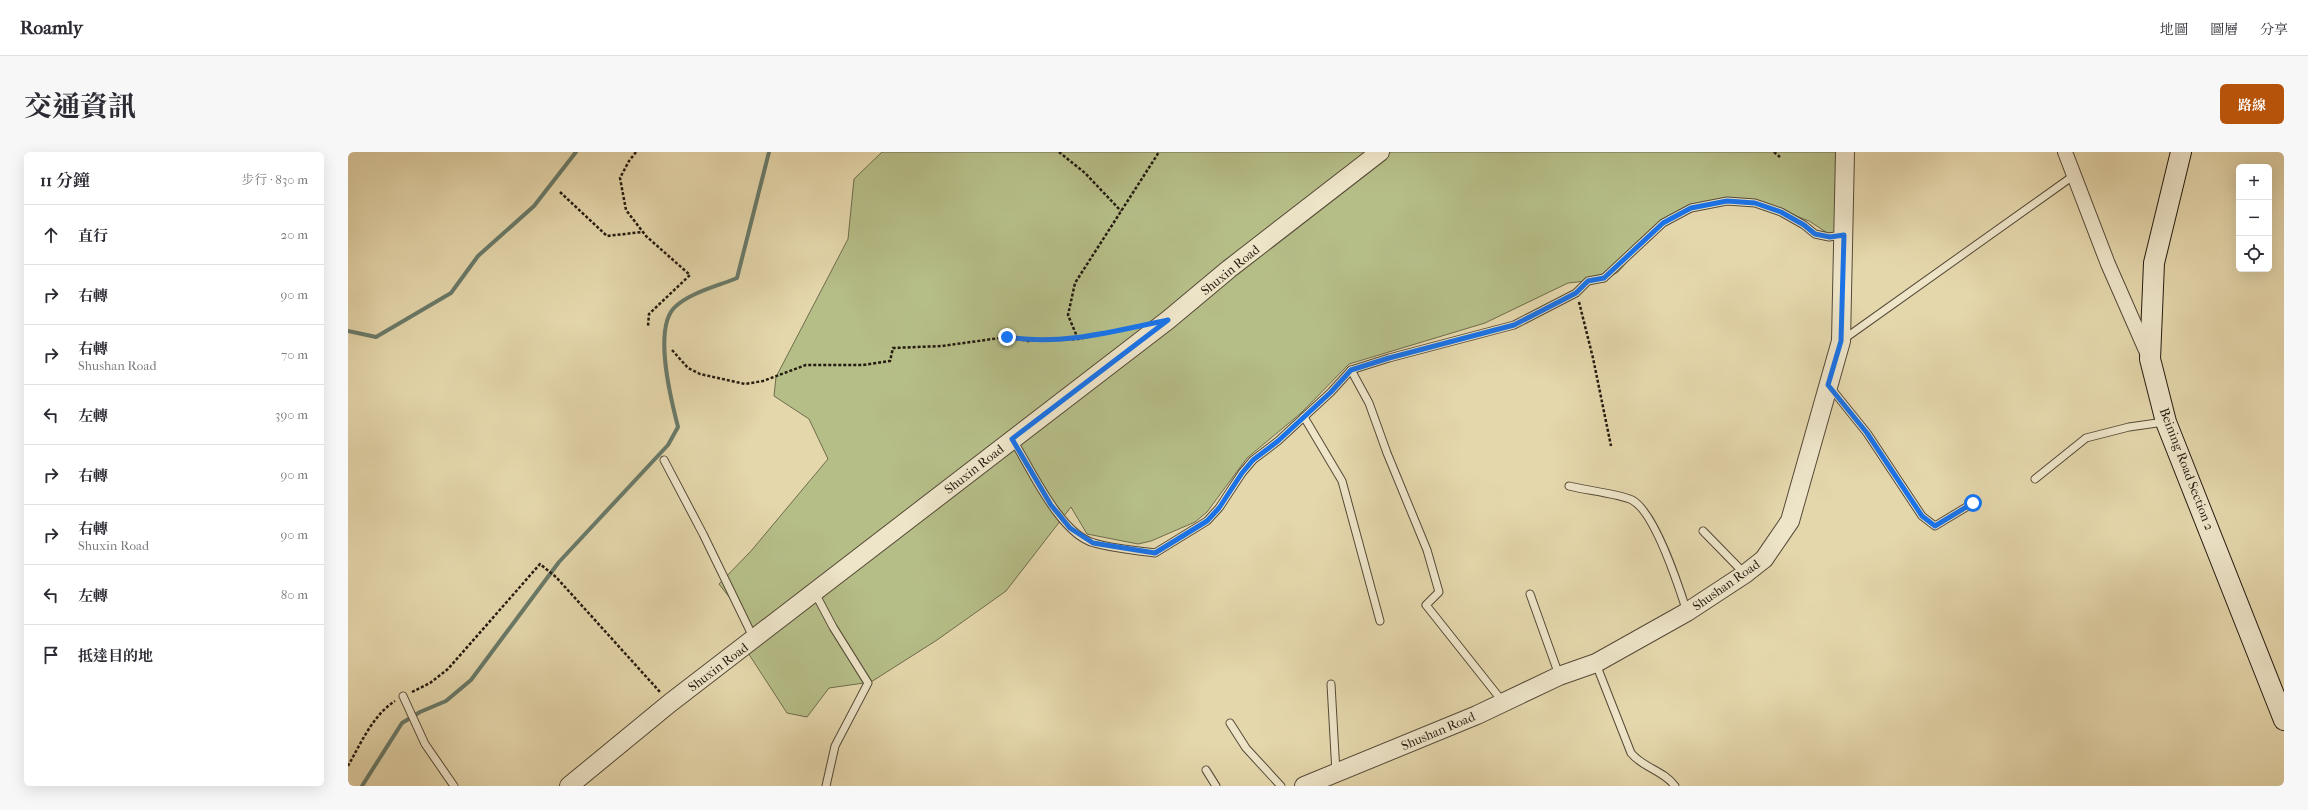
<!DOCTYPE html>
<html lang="zh-TW">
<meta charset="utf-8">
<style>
body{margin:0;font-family:"IM FELL French Canon","Noto Serif TC",serif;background:#f7f7f7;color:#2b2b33}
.controls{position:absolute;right:12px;top:12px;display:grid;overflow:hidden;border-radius:6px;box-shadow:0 4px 16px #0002}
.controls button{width:36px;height:36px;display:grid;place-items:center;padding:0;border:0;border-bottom:1px solid #e1e1e2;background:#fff;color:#2b2b33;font:20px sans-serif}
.stop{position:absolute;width:12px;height:12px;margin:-9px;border:3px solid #1a73e8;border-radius:50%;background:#fff}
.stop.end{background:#1a73e8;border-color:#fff;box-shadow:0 1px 4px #0008}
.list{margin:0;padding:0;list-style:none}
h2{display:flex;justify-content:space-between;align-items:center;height:52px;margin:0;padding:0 16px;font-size:17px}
h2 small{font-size:13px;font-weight:400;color:#7c7c81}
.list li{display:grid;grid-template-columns:26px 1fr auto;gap:12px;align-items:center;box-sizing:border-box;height:60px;padding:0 16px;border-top:1px solid #e1e1e2}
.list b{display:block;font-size:15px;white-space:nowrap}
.list p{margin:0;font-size:13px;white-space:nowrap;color:#7c7c81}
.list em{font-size:13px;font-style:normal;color:#7c7c81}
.icon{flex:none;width:22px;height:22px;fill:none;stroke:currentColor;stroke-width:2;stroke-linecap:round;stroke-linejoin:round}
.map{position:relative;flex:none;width:1936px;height:634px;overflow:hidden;border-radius:6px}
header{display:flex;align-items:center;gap:24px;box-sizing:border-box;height:56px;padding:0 20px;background:#fff;border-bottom:1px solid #e1e1e2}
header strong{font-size:19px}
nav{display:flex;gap:22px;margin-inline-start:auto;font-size:14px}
.intro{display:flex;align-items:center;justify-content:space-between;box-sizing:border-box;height:96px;padding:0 24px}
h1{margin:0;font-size:28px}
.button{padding:10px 18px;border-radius:6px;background:#b45309;color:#fff;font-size:14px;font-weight:700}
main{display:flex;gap:24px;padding:0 24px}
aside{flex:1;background:#fff;border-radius:6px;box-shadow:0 4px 16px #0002}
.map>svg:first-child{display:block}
.green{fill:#b6be88;stroke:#6d6c4c}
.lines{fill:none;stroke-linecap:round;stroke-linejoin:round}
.stream{stroke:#697a69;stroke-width:4}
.service-casing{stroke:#544a37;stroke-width:9}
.minor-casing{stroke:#544a37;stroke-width:16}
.tertiary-casing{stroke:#544a37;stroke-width:20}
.secondary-casing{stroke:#241b10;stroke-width:22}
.path{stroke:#241b10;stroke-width:2.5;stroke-dasharray:3 2;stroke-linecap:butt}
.service{stroke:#eee5c9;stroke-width:7}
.minor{stroke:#eee5c9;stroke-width:14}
.tertiary{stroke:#eee5c9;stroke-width:18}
.secondary{stroke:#eee5c9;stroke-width:20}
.route{stroke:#1a73e8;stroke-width:5}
.labels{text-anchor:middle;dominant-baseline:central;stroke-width:4;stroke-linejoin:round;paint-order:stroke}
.street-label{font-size:13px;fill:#241b10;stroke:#eee5c9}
</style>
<header>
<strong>Roamly</strong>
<nav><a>地圖</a><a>圖層</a><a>分享</a></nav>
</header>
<div class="intro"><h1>交通資訊</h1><a class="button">路線</a></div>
<main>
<aside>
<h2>11 分鐘<small>步行 · 830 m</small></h2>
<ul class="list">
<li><svg class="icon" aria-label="ahead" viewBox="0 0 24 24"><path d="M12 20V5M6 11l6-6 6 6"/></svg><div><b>直行</b></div><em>20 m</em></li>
<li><svg class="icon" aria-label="right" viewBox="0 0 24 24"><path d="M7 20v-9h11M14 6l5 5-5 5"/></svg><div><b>右轉</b></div><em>90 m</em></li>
<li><svg class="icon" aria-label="right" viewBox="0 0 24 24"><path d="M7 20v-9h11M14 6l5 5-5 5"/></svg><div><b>右轉</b><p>Shushan Road</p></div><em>70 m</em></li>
<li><svg class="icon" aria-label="left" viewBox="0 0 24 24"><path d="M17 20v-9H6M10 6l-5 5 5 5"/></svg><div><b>左轉</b></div><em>390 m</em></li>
<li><svg class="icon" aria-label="right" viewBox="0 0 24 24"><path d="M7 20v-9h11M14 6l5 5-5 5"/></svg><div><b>右轉</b></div><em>90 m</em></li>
<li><svg class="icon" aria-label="right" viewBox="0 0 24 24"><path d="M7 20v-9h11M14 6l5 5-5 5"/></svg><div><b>右轉</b><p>Shuxin Road</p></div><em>90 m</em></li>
<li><svg class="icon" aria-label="left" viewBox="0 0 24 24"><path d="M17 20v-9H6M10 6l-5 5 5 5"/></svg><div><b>左轉</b></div><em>80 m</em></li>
<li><svg class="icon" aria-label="arrive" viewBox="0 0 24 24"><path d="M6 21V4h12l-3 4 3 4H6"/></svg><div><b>抵達目的地</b></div></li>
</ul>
</aside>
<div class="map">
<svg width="1936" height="634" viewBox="0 0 1936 634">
<rect width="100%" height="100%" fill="#e5d7ac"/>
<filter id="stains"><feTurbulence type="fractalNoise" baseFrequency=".005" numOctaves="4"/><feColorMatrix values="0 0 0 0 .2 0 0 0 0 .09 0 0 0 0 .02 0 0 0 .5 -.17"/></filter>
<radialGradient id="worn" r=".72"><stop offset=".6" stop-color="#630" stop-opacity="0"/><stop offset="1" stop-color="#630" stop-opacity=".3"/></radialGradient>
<!-- green -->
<path class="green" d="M 534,0 L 1494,0 L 1490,82 L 1481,82 L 1461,69 L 1415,51 L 1375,51 L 1342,59 L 1314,71 L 1270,120 L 1258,127 L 1220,131 L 1137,171 L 1001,212 L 953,261 L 899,306 L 859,360 L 847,370 L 803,389 L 790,392 L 739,382 L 723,355 L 658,439 L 589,488 L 523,530 L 481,536 L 459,565 L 439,561 L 393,490 L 407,478 L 371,432 L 403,399 L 480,307 L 461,267 L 426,244 L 428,225 L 500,87 L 506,27 Z"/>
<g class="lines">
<!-- stream -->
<g class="stream">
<path d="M 0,179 L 28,185 L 103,141 L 130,104 L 186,54 L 228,0"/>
<path d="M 14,634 L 54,571 L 72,560 L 98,549 L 123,528 L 211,410 L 320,293 L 330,275 C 323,248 304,174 328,154 C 344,140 370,134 389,126 L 421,0"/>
</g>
<defs>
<g id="service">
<path d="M 1496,187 L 1725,24"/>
<path d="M 1003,218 L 1021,251 L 1039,301 L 1079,398 L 1091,440 L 1078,453 L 1155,550"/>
<path d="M 1482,235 L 1519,281 L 1574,364 L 1587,374 L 1625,351"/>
<path d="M 956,265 L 994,329 L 1032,469"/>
<path d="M 665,288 C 683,317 712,382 746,391 C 766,397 787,398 807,401 L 859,369 L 871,356 L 894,321 L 905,308 L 930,289 L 983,240 L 1003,218 L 1041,206 L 1166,173 L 1228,141 L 1240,129 L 1256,126 L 1315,71 L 1343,56 L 1379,49 L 1407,51 L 1433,60 L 1456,73 L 1467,82 L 1481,85 L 1494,83"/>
<path d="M 316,308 L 355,382 L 405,485"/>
<path d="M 1687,327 L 1738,286 L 1781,275 L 1816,270"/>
<path d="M 1221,334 C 1236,338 1272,342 1284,348 C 1307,360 1331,435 1339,460"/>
<path d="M 1355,379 L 1397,422"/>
<path d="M 467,441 L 485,475 L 520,531 L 487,594 L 478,634"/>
<path d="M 1182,442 L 1211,523"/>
<path d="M 1248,512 L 1283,601 C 1295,616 1315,618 1327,634"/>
<path d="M 983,532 L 988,621"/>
<path d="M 55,544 L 77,592 L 106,634"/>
<path d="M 882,571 L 898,596 L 933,634"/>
<path d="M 858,618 L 868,634"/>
</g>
<path id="minor" d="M 1717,0 L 1760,112 L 1800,203"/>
<g id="tertiary">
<path d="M 221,634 L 322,551 L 820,168 L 881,117 L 1032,0"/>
<path d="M 956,634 L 1129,563 L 1211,524 L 1248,511 L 1339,460 L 1397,422 L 1416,407 L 1442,369 L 1493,189 L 1497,0"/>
</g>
<path id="secondary" d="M 1833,0 L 1806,111 L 1802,207 L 1818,270 L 1936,568"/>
</defs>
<!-- service casing -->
<use href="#service" class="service-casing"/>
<!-- minor casing -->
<use href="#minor" class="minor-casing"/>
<!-- tertiary casing -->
<use href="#tertiary" class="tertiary-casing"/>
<!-- secondary casing -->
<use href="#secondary" class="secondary-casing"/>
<!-- path -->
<g class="path">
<path d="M 288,0 L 281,9 L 272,26 L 278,58 L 298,84 L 342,123 L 301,162 L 300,174"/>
<path d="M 711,0 L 737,21 L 773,59"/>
<path d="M 1426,0 L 1432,5"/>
<path d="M 212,40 L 259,84 L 294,80"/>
<path d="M 1231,150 L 1245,206 L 1263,294"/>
<path d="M 730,187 L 720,163 L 727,131 L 811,0"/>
<path d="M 324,198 L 340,216 L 352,222 L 397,232 L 415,229 L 458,213 L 515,213 L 542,209 L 545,196 L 594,194 L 659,185 L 680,189 L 730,187 L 783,176"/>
<path d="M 64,540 L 82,531 L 100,517 L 192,412 L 208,425 L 312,540"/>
<path d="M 0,614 C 13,591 25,563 47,549"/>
</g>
<!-- service -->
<use href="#service" class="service"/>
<!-- minor -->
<use href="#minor" class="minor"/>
<!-- tertiary -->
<use href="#tertiary" class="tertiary"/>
<!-- secondary -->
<use href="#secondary" class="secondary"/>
</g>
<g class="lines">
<!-- route -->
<path class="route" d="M 659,185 C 714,194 767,179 820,168 L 664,287 L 703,353 L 722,376 L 745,391 L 807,401 L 859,369 L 871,356 L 894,321 L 905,308 L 930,289 L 983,240 L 1003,218 L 1041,206 L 1166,173 L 1228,141 L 1240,129 L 1256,126 L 1315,71 L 1343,56 L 1379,49 L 1407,51 L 1433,60 L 1456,73 L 1467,82 L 1482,85 L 1496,83 L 1493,189 L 1480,233 L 1519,281 L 1574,364 L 1587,374 L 1625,351"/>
</g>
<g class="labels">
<!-- street labels -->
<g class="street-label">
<text transform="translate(882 118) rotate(-39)">Shuxin Road</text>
<text transform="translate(626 317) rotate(-38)">Shuxin Road</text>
<text transform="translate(1839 317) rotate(69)">Beining Road Section 2</text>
<text transform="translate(1378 433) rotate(-35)">Shushan Road</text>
<text transform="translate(370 515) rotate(-37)">Shuxin Road</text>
<text transform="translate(1090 579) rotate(-23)">Shushan Road</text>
</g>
</g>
<rect width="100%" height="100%" filter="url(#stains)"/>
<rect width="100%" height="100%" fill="url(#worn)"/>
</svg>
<div class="controls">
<button>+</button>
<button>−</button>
<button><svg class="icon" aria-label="locate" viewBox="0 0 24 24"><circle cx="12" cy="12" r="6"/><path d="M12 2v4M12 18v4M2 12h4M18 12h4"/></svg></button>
</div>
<div class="stop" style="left:1625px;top:351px"></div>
<div class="stop end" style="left:659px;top:185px"></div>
</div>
</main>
